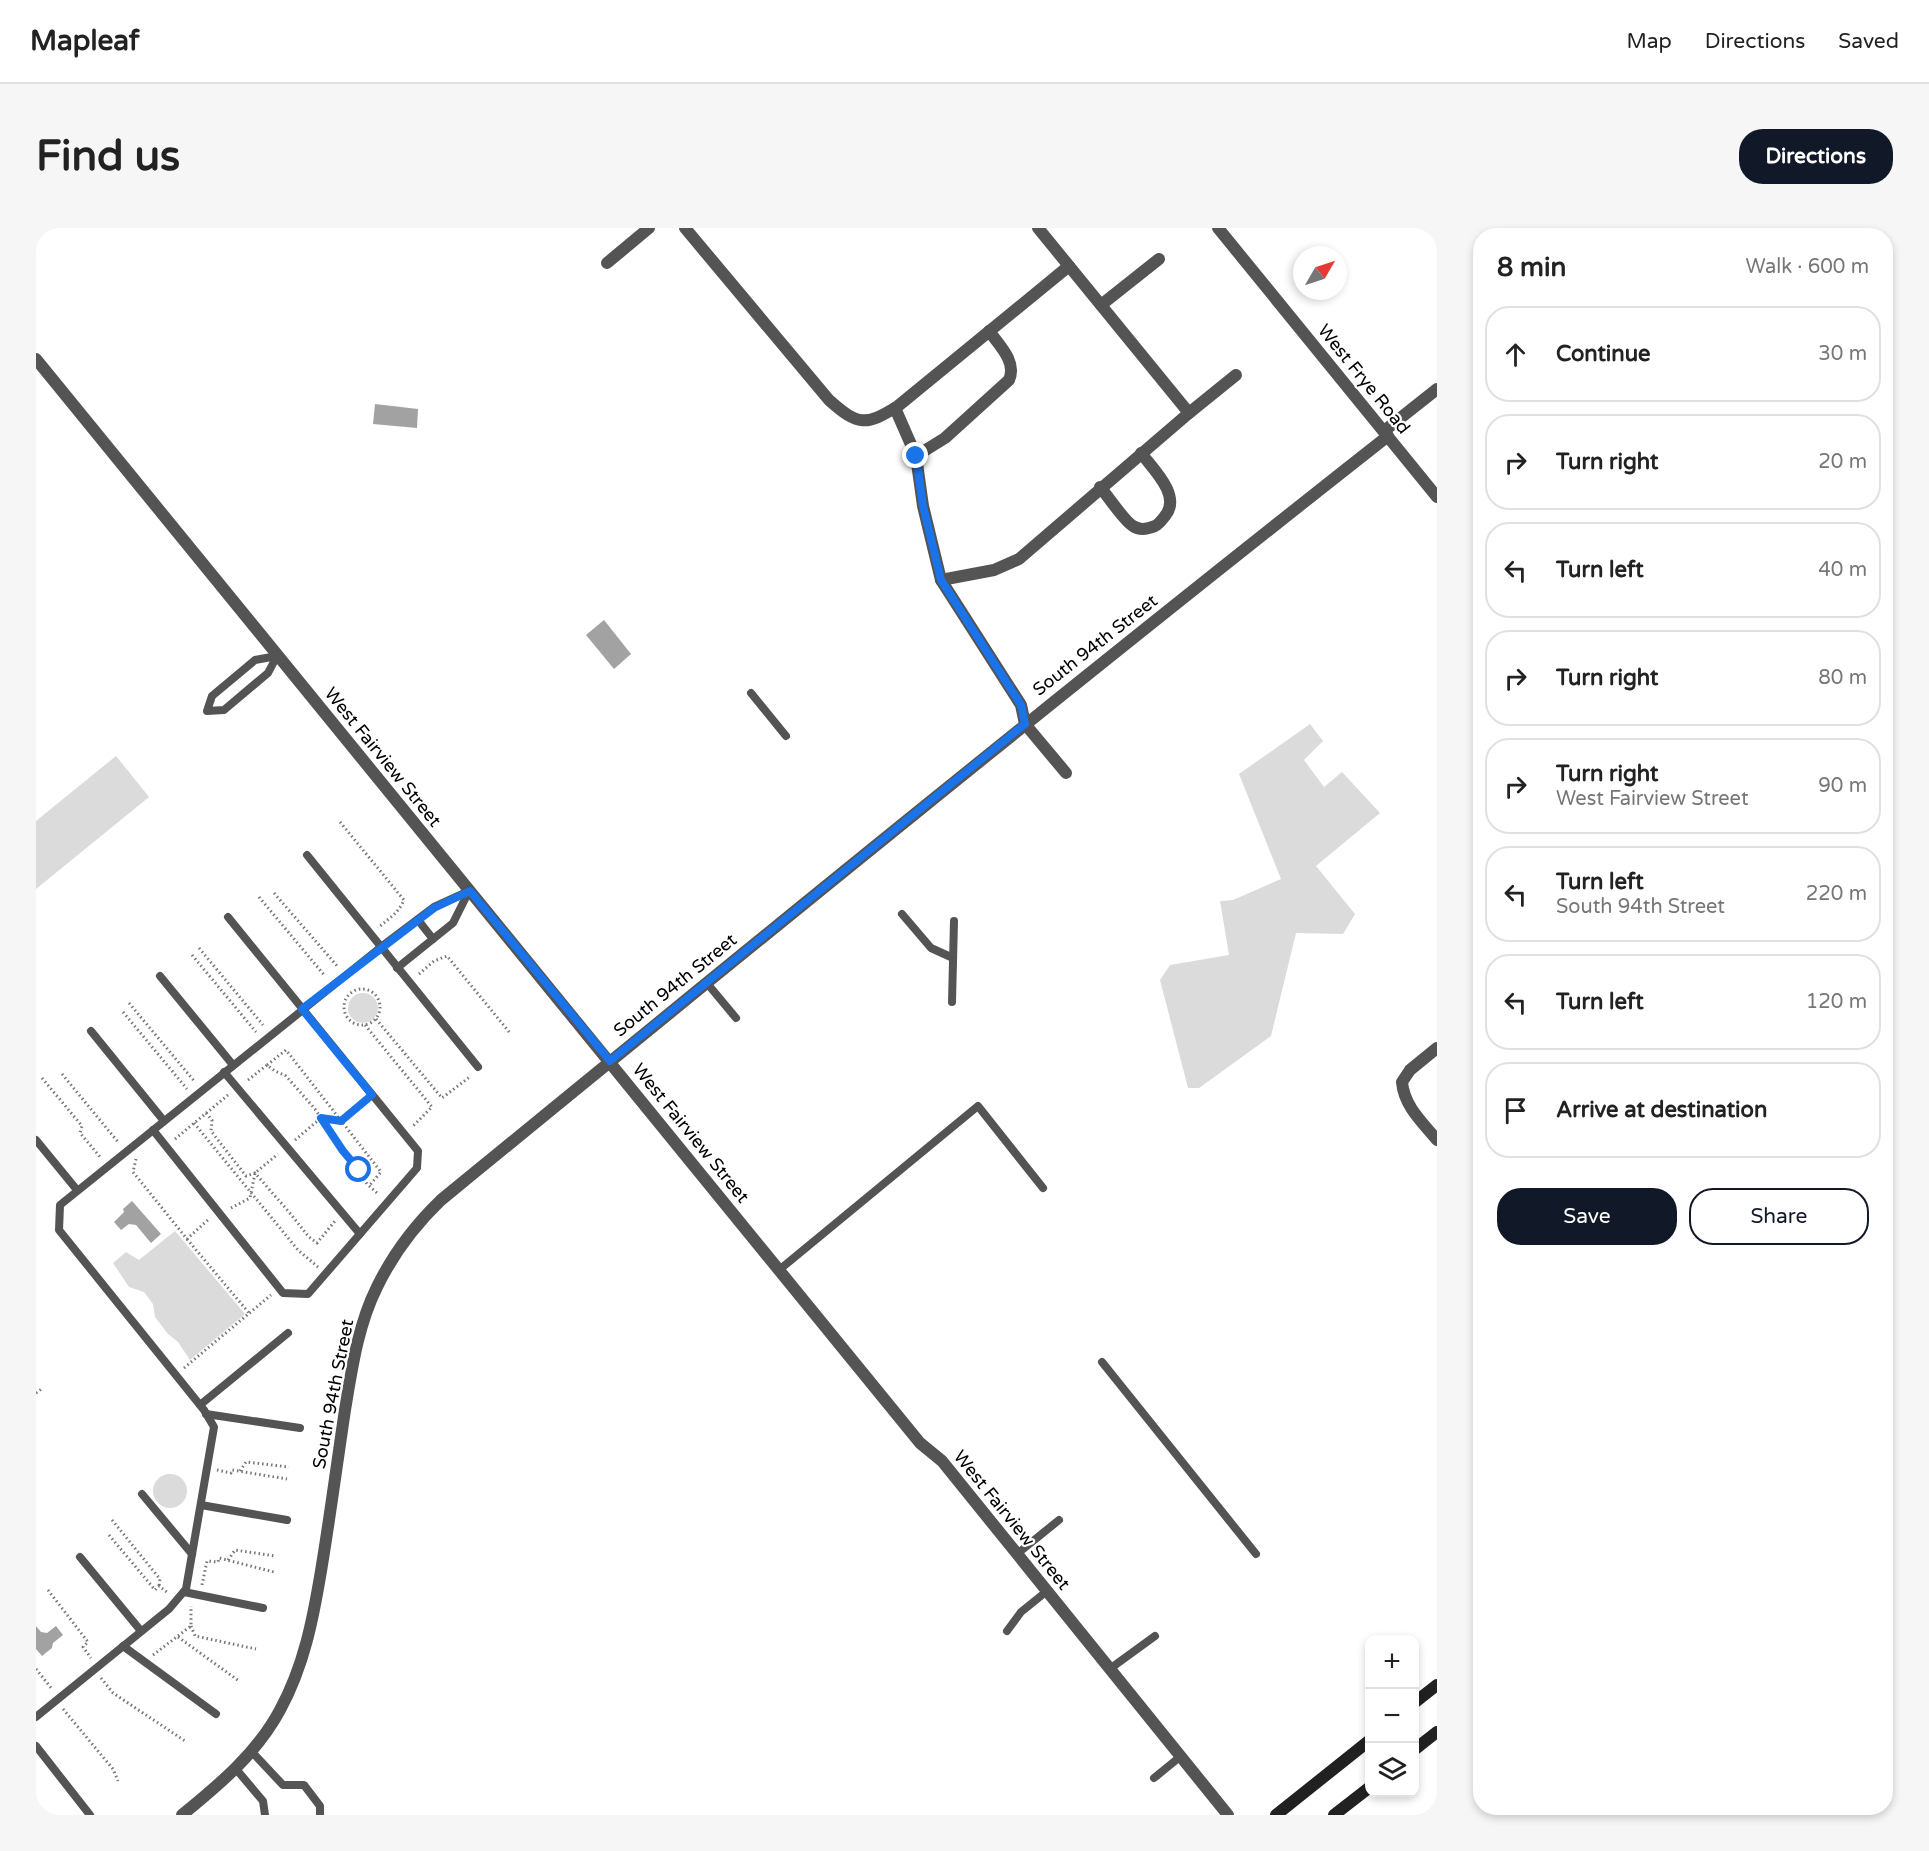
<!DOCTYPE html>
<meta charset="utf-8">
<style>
body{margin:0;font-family:"Varela Round",sans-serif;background:#f6f6f6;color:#222}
.controls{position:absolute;right:18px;bottom:18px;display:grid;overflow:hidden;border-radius:12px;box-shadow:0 3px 9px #0003}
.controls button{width:54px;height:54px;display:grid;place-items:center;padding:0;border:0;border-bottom:2px solid #e0e0e0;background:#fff;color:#222;font:30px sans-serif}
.compass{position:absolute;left:1257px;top:18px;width:54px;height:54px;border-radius:50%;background:#fff;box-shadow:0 3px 9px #0003;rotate:51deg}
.stop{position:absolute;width:18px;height:18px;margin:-14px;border:4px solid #1a73e8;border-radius:50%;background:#fff}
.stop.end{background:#1a73e8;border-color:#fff;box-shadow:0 2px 6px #0008}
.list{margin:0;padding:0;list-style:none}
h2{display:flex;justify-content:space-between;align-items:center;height:78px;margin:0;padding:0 24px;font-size:26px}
h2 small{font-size:20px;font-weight:400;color:#767676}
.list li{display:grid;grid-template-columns:39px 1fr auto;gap:18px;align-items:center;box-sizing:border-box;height:96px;margin:0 12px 12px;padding:0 12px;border:2px solid #e0e0e0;border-radius:24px}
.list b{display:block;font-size:22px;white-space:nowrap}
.list p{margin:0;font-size:20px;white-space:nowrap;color:#767676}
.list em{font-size:20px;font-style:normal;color:#767676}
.actions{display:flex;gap:12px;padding:18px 24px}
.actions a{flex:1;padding:14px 0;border:2px solid #111827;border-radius:24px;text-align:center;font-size:21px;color:#111827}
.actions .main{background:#111827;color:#fff}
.icon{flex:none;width:33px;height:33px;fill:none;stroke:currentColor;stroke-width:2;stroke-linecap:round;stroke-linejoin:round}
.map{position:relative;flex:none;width:1401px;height:1587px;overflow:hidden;border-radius:24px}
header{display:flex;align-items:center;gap:36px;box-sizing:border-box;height:84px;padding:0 30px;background:#fff;border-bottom:2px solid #e0e0e0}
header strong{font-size:28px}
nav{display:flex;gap:33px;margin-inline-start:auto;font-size:21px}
.intro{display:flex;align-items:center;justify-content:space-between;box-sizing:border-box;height:144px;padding:0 36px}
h1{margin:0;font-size:42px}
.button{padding:15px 27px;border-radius:24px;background:#111827;color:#fff;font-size:21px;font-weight:700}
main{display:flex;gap:36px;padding:0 36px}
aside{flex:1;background:#fff;border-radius:24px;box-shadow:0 3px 9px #0003}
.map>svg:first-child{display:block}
.green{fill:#dbdbdb}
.water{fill:#a2a2a2}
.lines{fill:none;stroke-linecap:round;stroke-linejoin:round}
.path{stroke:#767676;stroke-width:3;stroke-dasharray:1.5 3;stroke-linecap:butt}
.service{stroke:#545454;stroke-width:8}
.minor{stroke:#545454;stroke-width:12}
.tertiary{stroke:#545454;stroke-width:12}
.secondary{stroke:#212121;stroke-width:12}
.route{stroke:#1a73e8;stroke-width:8}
.labels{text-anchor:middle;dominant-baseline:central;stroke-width:4.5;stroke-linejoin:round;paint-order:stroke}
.street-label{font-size:18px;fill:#000;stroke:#fff}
</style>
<header>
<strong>Mapleaf</strong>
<nav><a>Map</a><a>Directions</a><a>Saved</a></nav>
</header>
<div class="intro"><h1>Find us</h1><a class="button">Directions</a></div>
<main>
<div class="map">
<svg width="1401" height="1587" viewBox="0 0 1401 1587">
<rect width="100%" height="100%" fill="#fff"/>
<!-- green -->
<g class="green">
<path d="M 1274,496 L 1287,513 L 1268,532 L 1288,559 L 1306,544 L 1344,585 L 1280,638 L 1319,686 L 1307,706 L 1260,705 L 1235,808 L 1163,860 L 1152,860 L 1124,752 L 1134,737 L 1193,727 L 1184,673 L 1197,672 L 1245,651 L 1203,546 Z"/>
<path d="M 80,528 L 113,569 L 0,661 L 0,593 Z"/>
<circle cx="327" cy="780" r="15"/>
<path d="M 139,1003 L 209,1086 L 154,1132 L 142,1114 L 132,1106 L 119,1089 L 117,1076 L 108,1064 L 93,1059 L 77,1035 L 90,1024 L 103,1032 Z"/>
<circle cx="134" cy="1263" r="17"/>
</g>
<!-- water -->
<g class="water">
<path d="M 339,176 L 382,181 L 381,200 L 337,196 Z"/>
<path d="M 568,392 L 595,426 L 578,441 L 550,407 Z"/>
<path d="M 96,973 L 125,1006 L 115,1015 L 100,997 L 93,996 L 85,1002 L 78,994 L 88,984 L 87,981 Z"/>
<path d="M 0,1398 L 5,1404 L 11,1405 L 20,1398 L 27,1407 L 17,1415 L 16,1420 L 6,1428 L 0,1421 Z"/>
</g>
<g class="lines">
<!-- path -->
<g class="path">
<path d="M 304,594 L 368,672 C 362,686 353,690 342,700"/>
<path d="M 238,665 L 302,739"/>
<path d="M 223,669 L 289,748"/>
<path d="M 163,720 L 227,797"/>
<path d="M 156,727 L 220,804"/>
<path d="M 383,746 L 398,733 L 411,728 L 474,805"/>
<circle cx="326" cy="779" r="18"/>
<path d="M 93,775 L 159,854"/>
<path d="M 87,784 L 151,861"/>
<path d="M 340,791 L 406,870 L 435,848"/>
<path d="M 329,797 L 396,879 L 376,899"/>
<path d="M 231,837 L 250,822 L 345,944 L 333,958"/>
<path d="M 26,846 L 82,914"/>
<path d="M 6,850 L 46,898 L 44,905 L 65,930"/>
<path d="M 212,852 L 231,837 L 239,843 L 250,848 L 279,881 L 307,923 L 323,942 L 331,956 L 342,966"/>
<path d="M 170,885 L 176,892 L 175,903 L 210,948 L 219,945 L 253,984 L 273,1009 L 281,1015 L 299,993"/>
<path d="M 158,895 L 262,1022 L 282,1039"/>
<path d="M 139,911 L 192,867"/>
<path d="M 259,912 L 285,890 L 305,893 L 327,875"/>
<path d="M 100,931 L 97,944 L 151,1011 L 173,991"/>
<path d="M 195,980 L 214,970 L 219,945 L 242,926"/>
<path d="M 151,1011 L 213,1085"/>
<path d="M 148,1140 L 235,1067"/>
<path d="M 0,1165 L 7,1160"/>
<path d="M 181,1242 L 195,1245 L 196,1242 L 251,1251"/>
<path d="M 204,1243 L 210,1234 L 253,1239"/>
<path d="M 76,1292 L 124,1351 L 123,1358"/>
<path d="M 73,1307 L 119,1362 L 123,1358 L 132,1365"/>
<path d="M 192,1332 L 199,1322 L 239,1328"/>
<path d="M 166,1357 L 171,1333 L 182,1334 L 183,1330 L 238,1344"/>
<path d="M 12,1362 L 52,1414 L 47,1419 L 55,1430"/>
<path d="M 155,1398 L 159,1408 L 220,1421"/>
<path d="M 142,1409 L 203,1453"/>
<path d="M 117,1427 L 155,1398 L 155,1378"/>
<path d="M 0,1441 L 16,1461"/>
<path d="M 65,1450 L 77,1465 L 149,1513"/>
<path d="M 27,1481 L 77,1541 L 82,1553"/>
</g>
<!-- service -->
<g class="service">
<path d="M 241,428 L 232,445 L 188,482 L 171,483 L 176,468 L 219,432 Z"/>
<path d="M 715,465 L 750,508"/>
<path d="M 271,627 L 442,839"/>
<path d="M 866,686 L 895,720 L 917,730"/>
<path d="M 382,692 L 397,711"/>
<path d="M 361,740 L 417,695 L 433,663"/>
<path d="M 124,748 L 197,837"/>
<path d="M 670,754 L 700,790"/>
<path d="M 916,774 L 918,693"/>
<path d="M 55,803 L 128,893"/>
<path d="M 188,844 L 324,1006"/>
<path d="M 117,902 L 247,1065 L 272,1066 L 381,940 L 382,923 L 192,689"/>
<path d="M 0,912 L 41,962"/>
<path d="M 743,1042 L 942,878 L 1007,960"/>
<path d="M 1066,1134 L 1220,1326"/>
<path d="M 164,1177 L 252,1105"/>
<path d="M 170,1186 L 264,1200"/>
<path d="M 106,1266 L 156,1326"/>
<path d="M 165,1277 L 251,1292"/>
<path d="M 981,1326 L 1023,1292"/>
<path d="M 44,1329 L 105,1403"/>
<path d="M 148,1364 L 227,1380"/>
<path d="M 971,1403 L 985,1384 L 1011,1363"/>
<path d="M 87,1418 L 180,1486"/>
<path d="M 1075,1440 L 1119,1408"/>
<path d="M 0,1489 L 133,1381 L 150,1361 L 178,1199 L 168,1182 L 23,1002 L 24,977 L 345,719 L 398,679 L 433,663"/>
<path d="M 0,1518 L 54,1587"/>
<path d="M 216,1524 L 247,1557 L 268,1557 L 284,1578 L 284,1587"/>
<path d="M 200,1541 L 227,1573 L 229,1587"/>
<path d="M 1118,1550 L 1145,1528"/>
</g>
<!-- minor -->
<g class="minor">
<path d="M 649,0 L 793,172 C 822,198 830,198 862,178 L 1033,38"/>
<path d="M 1002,0 L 1153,185 L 983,331 L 958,342 L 905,352 L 985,477 L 989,496 L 1030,545"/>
<path d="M 571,35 L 613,0"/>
<path d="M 1065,77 L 1123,31"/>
<path d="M 0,131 L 884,1215 L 906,1233 L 1192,1587"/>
<path d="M 859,180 L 880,228 L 909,210 L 973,152 C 981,134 964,118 953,103"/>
<path d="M 1153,185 L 1200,147"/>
<path d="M 1348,203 L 1401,161"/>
<path d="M 880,228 L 887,278 L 905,352"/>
<path d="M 1064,259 C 1072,268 1088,293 1097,298 C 1104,303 1112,301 1119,298 C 1123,296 1126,292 1129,288 C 1146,268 1117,241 1105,225"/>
<path d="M 1401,820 L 1374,842 L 1366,854 C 1368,878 1386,894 1401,912"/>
<path d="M 146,1587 C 184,1556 221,1525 244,1482 C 268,1438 277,1391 285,1343 C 294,1289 301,1235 309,1182 C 316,1140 322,1097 341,1059 C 357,1026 379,997 405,972 C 719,715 1033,459 1352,208"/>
</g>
<!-- tertiary -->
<path class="tertiary" d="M 1182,0 L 1401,269"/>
<!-- secondary -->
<g class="secondary">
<path d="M 1378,1475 L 1401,1457"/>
<path d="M 1378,1522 L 1401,1504"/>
<path d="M 1240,1587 L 1334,1512"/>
<path d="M 1298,1587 L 1334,1559"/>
</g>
</g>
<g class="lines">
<!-- route -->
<path class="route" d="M 323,942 L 307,923 L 285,890 L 305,893 L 336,867 L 266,781 L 398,680 L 434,663 L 574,833 L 989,496 L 985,477 L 905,352 L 887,278 L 880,228"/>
</g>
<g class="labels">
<!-- street labels -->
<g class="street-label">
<text transform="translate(1328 151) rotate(51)">West Frye Road</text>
<text transform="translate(1059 417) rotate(-38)">South 94th Street</text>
<text transform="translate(347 529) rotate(51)">West Fairview Street</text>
<text transform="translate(639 757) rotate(-39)">South 94th Street</text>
<text transform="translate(655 905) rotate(51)">West Fairview Street</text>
<text transform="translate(297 1166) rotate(-79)">South 94th Street</text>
<text transform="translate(976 1292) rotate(51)">West Fairview Street</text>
</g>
</g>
</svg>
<div class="controls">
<button>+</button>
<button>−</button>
<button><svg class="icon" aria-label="layers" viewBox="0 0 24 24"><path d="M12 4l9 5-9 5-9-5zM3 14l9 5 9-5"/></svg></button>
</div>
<svg class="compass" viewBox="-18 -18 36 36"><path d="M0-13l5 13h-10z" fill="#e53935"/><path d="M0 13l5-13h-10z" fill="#767676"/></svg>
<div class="stop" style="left:323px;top:942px"></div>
<div class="stop end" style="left:880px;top:228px"></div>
</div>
<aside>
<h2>8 min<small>Walk · 600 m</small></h2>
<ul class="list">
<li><svg class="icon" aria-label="ahead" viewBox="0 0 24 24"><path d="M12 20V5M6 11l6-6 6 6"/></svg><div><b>Continue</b></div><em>30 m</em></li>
<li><svg class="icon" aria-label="right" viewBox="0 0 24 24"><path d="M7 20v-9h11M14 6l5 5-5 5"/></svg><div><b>Turn right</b></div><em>20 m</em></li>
<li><svg class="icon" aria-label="left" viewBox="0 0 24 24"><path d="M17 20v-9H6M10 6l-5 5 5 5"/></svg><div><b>Turn left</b></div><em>40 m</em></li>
<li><svg class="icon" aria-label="right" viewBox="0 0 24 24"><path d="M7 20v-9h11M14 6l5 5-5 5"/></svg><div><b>Turn right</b></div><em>80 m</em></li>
<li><svg class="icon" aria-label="right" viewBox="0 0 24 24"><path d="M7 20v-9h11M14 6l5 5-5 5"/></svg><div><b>Turn right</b><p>West Fairview Street</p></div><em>90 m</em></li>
<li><svg class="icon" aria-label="left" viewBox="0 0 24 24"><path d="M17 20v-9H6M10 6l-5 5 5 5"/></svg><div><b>Turn left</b><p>South 94th Street</p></div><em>220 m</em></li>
<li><svg class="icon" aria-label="left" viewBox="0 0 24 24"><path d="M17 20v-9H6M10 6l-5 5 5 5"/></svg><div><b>Turn left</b></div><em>120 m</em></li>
<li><svg class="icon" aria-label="arrive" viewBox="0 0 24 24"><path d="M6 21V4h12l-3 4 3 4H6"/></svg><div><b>Arrive at destination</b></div></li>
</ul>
<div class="actions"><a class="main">Save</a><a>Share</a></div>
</aside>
</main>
